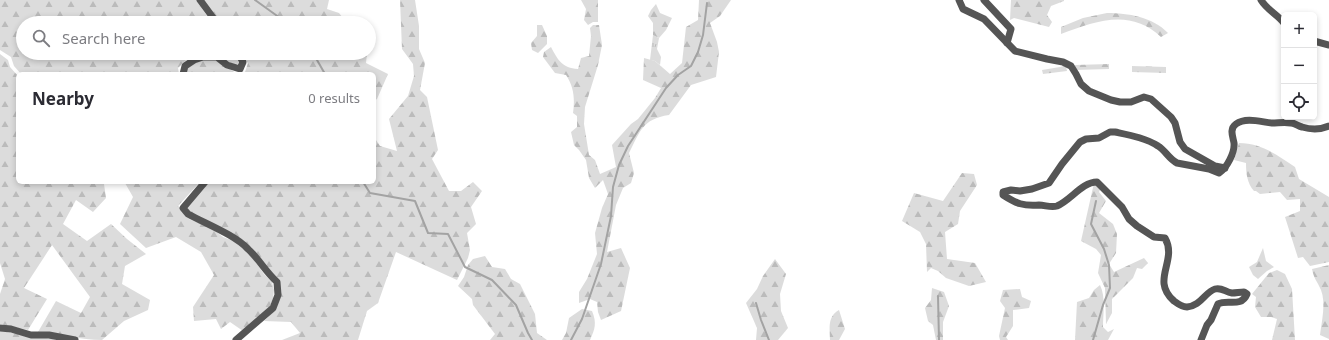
<!DOCTYPE html>
<meta charset="utf-8">
<style>
body{margin:0;font-family:"Noto Sans",sans-serif;background:#f7f7f7;color:#2b2b33}
.controls{position:absolute;right:12px;top:12px;display:grid;overflow:hidden;border-radius:6px;box-shadow:0 2px 6px #0003}
.controls button{width:36px;height:36px;display:grid;place-items:center;padding:0;border:0;border-bottom:1px solid #e1e1e2;background:#fff;color:#2b2b33;font:20px sans-serif}
.list{margin:0;padding:0;list-style:none}
h2{display:flex;justify-content:space-between;align-items:center;height:52px;margin:0;padding:0 16px;font-size:17px}
h2 small{font-size:13px;font-weight:400;color:#7c7c81}
.icon{flex:none;width:22px;height:22px;fill:none;stroke:currentColor;stroke-width:2;stroke-linecap:round;stroke-linejoin:round}
.map{position:relative;flex:none;width:1329px;height:340px;overflow:hidden}
.search{position:absolute;background:#fff;box-shadow:0 2px 6px #0003;left:16px;top:16px;width:360px;height:44px;display:flex;align-items:center;gap:10px;box-sizing:border-box;padding:0 14px;border-radius:22px;color:#7c7c81;font-size:15px}
.panel{position:absolute;background:#fff;box-shadow:0 2px 6px #0003;left:16px;top:72px;width:360px;height:112px;border-radius:6px}
.map>svg:first-child{display:block}
.grass{fill:url(#grass-tufts)}
.forest{fill:url(#forest-firs)}
.lines{fill:none;stroke-linecap:round;stroke-linejoin:round}
.stream{stroke:#a3a3a3;stroke-width:2}
.street{stroke:#555;stroke-width:7}
</style>
<div class="map">
<svg width="1329" height="340" viewBox="0 0 1329 340">
<defs>
<pattern id="grass-tufts" width="24" height="20" patternUnits="userSpaceOnUse"><rect width="24" height="20" fill="#dcdcdc"/><path d="M3 7l-1-3M5 7V3M7 7l1-3M15 17l-1-3M17 17v-4M19 17l1-3" fill="none" stroke="#bbb"/></pattern>
<pattern id="forest-firs" width="22" height="20" patternUnits="userSpaceOnUse"><rect width="22" height="20" fill="#dcdcdc"/><path d="M5 1l3.5 6h-7zM16 11l3.5 6h-7z" fill="#bbb"/></pattern>
</defs>
<rect width="100%" height="100%" fill="#fff"/>
<!-- grass -->
<path class="grass" d="M 653,35 L 659,38 L 657,49 L 661,57 L 660,65 L 655,61 L 650,60 Z"/>
<!-- forest -->
<g class="forest">
<path d="M 0,0 L 196,0 L 212,23 L 23,23 L 23,53 L 234,53 L 239,62 L 237,65 L 228,62 L 217,55 L 204,53 L 189,57 L 178,68 L 179,74 L 21,74 L 14,66 L 11,57 L 0,50 Z"/>
<path d="M 203,0 L 329,0 L 327,9 L 339,13 L 347,23 L 221,23 Z"/>
<path d="M 400,0 L 415,0 L 419,26 L 419,49 L 425,63 L 420,90 L 427,97 L 438,150 L 432,159 L 449,191 L 461,191 L 473,182 L 482,191 L 471,207 L 476,224 L 467,233 L 470,250 L 468,258 L 457,280 L 396,252 L 378,303 L 367,311 L 358,340 L 282,340 L 300,333 L 291,322 L 264,321 L 275,310 L 280,295 C 271,278 263,259 249,245 C 238,234 207,221 192,214 L 187,207 L 209,182 L 374,182 L 374,137 L 380,146 L 397,151 L 389,119 L 408,96 L 414,76 L 413,64 L 402,49 Z"/>
<path d="M 581,0 L 598,0 L 598,22 L 593,22 L 588,25 L 584,20 L 586,9 Z"/>
<path d="M 699,0 L 731,0 L 720,16 L 710,23 L 717,42 L 719,52 L 716,77 L 691,85 L 669,115 C 642,119 640,132 629,153 L 634,173 L 631,183 L 623,188 L 616,205 L 607,252 L 621,248 L 630,268 L 621,311 L 601,320 L 598,312 L 597,302 L 590,299 L 579,303 L 579,292 L 587,279 L 597,254 L 595,233 L 602,208 L 608,194 L 603,180 L 595,188 L 589,178 L 586,160 L 579,150 L 574,145 L 571,132 L 577,127 L 577,116 L 573,113 C 575,99 574,87 566,75 L 555,73 L 543,57 L 544,52 L 551,47 C 558,60 562,68 578,69 L 581,58 L 589,56 L 591,36 L 590,28 L 593,25 L 599,25 L 602,45 L 598,65 L 585,107 L 584,124 L 589,155 L 595,160 L 600,174 L 616,167 L 612,145 L 631,124 L 638,119 L 655,98 L 661,88 L 643,80 L 644,58 L 655,61 L 670,74 L 682,63 L 686,27 L 698,20 Z"/>
<path d="M 1011,0 L 1064,0 L 1064,1 L 1051,6 L 1047,15 L 1052,22 L 1049,27 L 1014,18 L 1010,20 Z"/>
<path d="M 656,4 L 660,13 L 672,18 L 666,30 L 659,38 L 653,35 L 653,23 L 648,16 L 651,10 Z"/>
<path d="M 1107,13 C 1128,13 1153,17 1168,33 L 1161,37 C 1130,8 1096,21 1061,34 L 1061,27 L 1083,18 Z"/>
<path d="M 537,25 L 542,25 L 547,36 L 547,44 L 538,53 L 532,50 L 531,43 L 537,36 Z"/>
<path d="M 241,53 L 367,53 L 366,63 L 388,74 L 377,99 L 374,101 L 374,74 L 185,74 L 187,66 L 203,59 L 216,59 L 237,74 L 245,72 L 248,63 Z"/>
<path d="M 0,54 L 8,60 L 10,67 L 18,76 L 18,182 L 106,182 L 104,184 L 106,198 L 93,212 L 76,200 L 63,224 L 87,241 L 111,224 L 127,239 L 146,254 L 125,266 L 122,284 L 150,300 L 148,310 L 124,321 L 102,340 C 81,340 60,334 38,332 L 56,301 L 81,313 L 90,297 L 52,245 L 24,288 L 47,299 L 28,330 L 0,324 L 0,294 L 5,279 L 0,263 Z"/>
<path d="M 1109,64 L 1109,69 L 1075,70 L 1075,65 Z"/>
<path d="M 1066,66 L 1067,71 L 1043,74 L 1042,70 Z"/>
<path d="M 1132,66 L 1166,67 L 1166,73 L 1132,72 Z"/>
<path d="M 1239,143 C 1261,143 1277,155 1295,167 L 1299,179 L 1329,197 L 1329,262 L 1310,266 L 1303,257 L 1298,258 L 1285,217 L 1300,211 L 1300,199 L 1287,200 L 1280,192 L 1260,194 L 1256,191 L 1254,191 C 1247,183 1246,173 1246,163 L 1234,160 Z"/>
<path d="M 962,173 L 974,174 L 977,185 L 960,211 L 958,224 L 945,232 L 947,259 L 975,263 L 986,282 L 969,286 L 946,278 L 938,271 L 931,268 L 927,272 L 926,244 L 920,232 L 902,221 L 914,193 L 943,201 Z"/>
<path d="M 123,182 L 200,182 L 178,206 L 189,219 L 213,229 L 223,237 L 236,242 L 246,249 L 264,274 L 272,282 L 274,290 L 273,299 L 269,308 L 243,331 L 230,322 L 221,329 L 216,319 L 194,321 L 193,307 L 214,275 L 201,252 L 176,237 L 146,248 L 120,224 L 133,197 L 125,183 Z"/>
<path d="M 1094,183 L 1101,188 L 1099,192 L 1106,201 L 1099,213 L 1113,224 L 1117,234 L 1116,253 L 1109,264 L 1114,272 L 1144,258 L 1148,263 L 1142,269 L 1137,268 L 1133,278 L 1112,299 L 1112,313 L 1106,324 L 1105,288 L 1098,273 L 1101,255 L 1096,249 L 1081,241 Z"/>
<path d="M 1263,248 L 1266,261 L 1274,267 L 1267,271 L 1258,279 L 1253,275 L 1249,267 L 1257,262 Z"/>
<path d="M 485,256 L 492,267 L 505,269 L 511,279 L 520,284 L 535,314 L 537,333 L 547,340 L 490,340 L 495,334 L 473,305 L 472,299 L 458,286 L 464,277 L 468,265 L 473,259 Z"/>
<path d="M 775,259 L 786,274 L 780,294 L 781,311 L 788,328 L 778,340 L 756,340 L 757,328 L 746,303 L 757,289 L 763,276 Z"/>
<path d="M 1329,265 L 1329,339 L 1320,335 C 1322,320 1326,303 1321,290 C 1317,281 1314,279 1312,269 Z"/>
<path d="M 1277,270 L 1285,274 L 1292,289 L 1295,340 L 1272,340 L 1277,319 L 1271,317 L 1261,317 L 1255,307 L 1256,297 L 1252,294 L 1269,273 Z"/>
<path d="M 1100,285 C 1106,297 1103,314 1103,327 L 1108,332 L 1114,329 L 1108,340 L 1075,340 L 1077,302 L 1089,298 L 1094,290 Z"/>
<path d="M 932,288 L 944,292 L 949,306 L 943,322 L 943,340 L 936,340 L 933,325 L 928,321 L 925,308 L 931,300 Z"/>
<path d="M 1020,289 L 1022,297 L 1031,301 L 1029,308 L 1013,310 L 1013,326 L 1006,337 L 1008,340 L 1000,340 L 999,336 L 1005,308 L 1000,301 L 1003,290 Z"/>
<path d="M 582,309 L 592,311 C 597,323 595,329 590,340 L 562,340 L 566,333 L 569,318 Z"/>
<path d="M 839,310 L 845,329 L 839,340 L 830,340 C 830,328 827,317 839,310 Z"/>
<path d="M 0,331 L 59,340 L 0,340 Z"/>
</g>
<g class="lines">
<!-- stream -->
<g class="stream">
<path d="M 255,0 L 287,23"/>
<path d="M 313,53 L 325,74"/>
<path d="M 363,182 L 370,193 L 415,201 L 428,233 L 448,234 L 465,267 L 492,280 L 516,305 L 528,333 L 532,340"/>
<path d="M 938,296 L 939,340"/>
<path d="M 756,303 L 761,320 L 769,340"/>
<path d="M 571,340 L 582,319 L 601,264 L 611,216 L 613,187 L 619,165 L 628,146 L 666,88 L 678,75 L 691,66 L 698,52 L 703,35 L 707,3"/>
<path d="M 1093,340 L 1103,305 L 1110,288 L 1109,265 L 1104,249 L 1091,224 L 1096,201"/>
</g>
<!-- street -->
<g class="street">
<path d="M 200,0 L 217,23"/>
<path d="M 959,0 L 963,9 L 984,19 L 1015,51 L 1047,59 L 1063,62 L 1071,66 L 1076,74 L 1081,84 L 1089,91 L 1111,100 L 1120,102 L 1131,102 L 1144,97 L 1151,99 L 1171,117 L 1175,123 L 1180,142 L 1185,149 L 1215,166 L 1225,168"/>
<path d="M 984,0 L 1011,29 L 1007,43"/>
<path d="M 1261,0 C 1267,10 1277,14 1284,23"/>
<path d="M 1314,41 L 1329,45"/>
<path d="M 183,74 L 185,66 L 194,60 L 203,57 L 217,57 L 227,65 L 240,69 L 243,62 L 238,53"/>
<path d="M 205,182 L 183,208 L 188,214 C 206,224 235,235 248,249 C 259,259 265,271 277,282 L 278,295 L 273,308 L 236,340"/>
<path d="M 0,328 L 11,329 L 31,335 L 49,335 L 75,340"/>
<path d="M 1201,340 L 1207,325 L 1211,320 L 1218,304 C 1228,299 1241,308 1247,294 L 1244,292 C 1240,292 1236,293 1232,293 C 1225,292 1222,287 1215,289 C 1205,292 1201,306 1187,307 C 1182,307 1178,304 1174,301 C 1150,280 1178,261 1165,238 L 1154,237 L 1137,226 L 1129,219 L 1122,207 L 1097,182 C 1082,182 1071,200 1057,206 C 1051,208 1045,205 1039,205 C 1023,206 1017,204 1003,195 L 1003,192 L 1011,190 L 1020,191 L 1032,189 L 1049,183 L 1062,164 L 1080,142 L 1086,139 L 1099,138 L 1110,132 L 1115,132 C 1129,135 1146,138 1158,146 C 1165,150 1169,159 1177,163 L 1209,169 L 1219,173 C 1227,168 1235,152 1234,143 C 1233,137 1229,129 1236,124 C 1246,117 1261,122 1272,123 C 1278,123 1285,122 1291,123 C 1295,123 1298,126 1302,127 C 1312,130 1320,130 1329,126"/>
</g>
</g>
</svg>
<div class="controls">
<button>+</button>
<button>−</button>
<button><svg class="icon" aria-label="locate" viewBox="0 0 24 24"><circle cx="12" cy="12" r="6"/><path d="M12 2v4M12 18v4M2 12h4M18 12h4"/></svg></button>
</div>
<div class="search"><svg class="icon" aria-label="search" viewBox="0 0 24 24"><circle cx="10" cy="10" r="6"/><path d="M15 15l6 6"/></svg>Search here</div>
<section class="panel">
<h2>Nearby<small>0 results</small></h2>
<ul class="list">
</ul>
</section>
</div>
